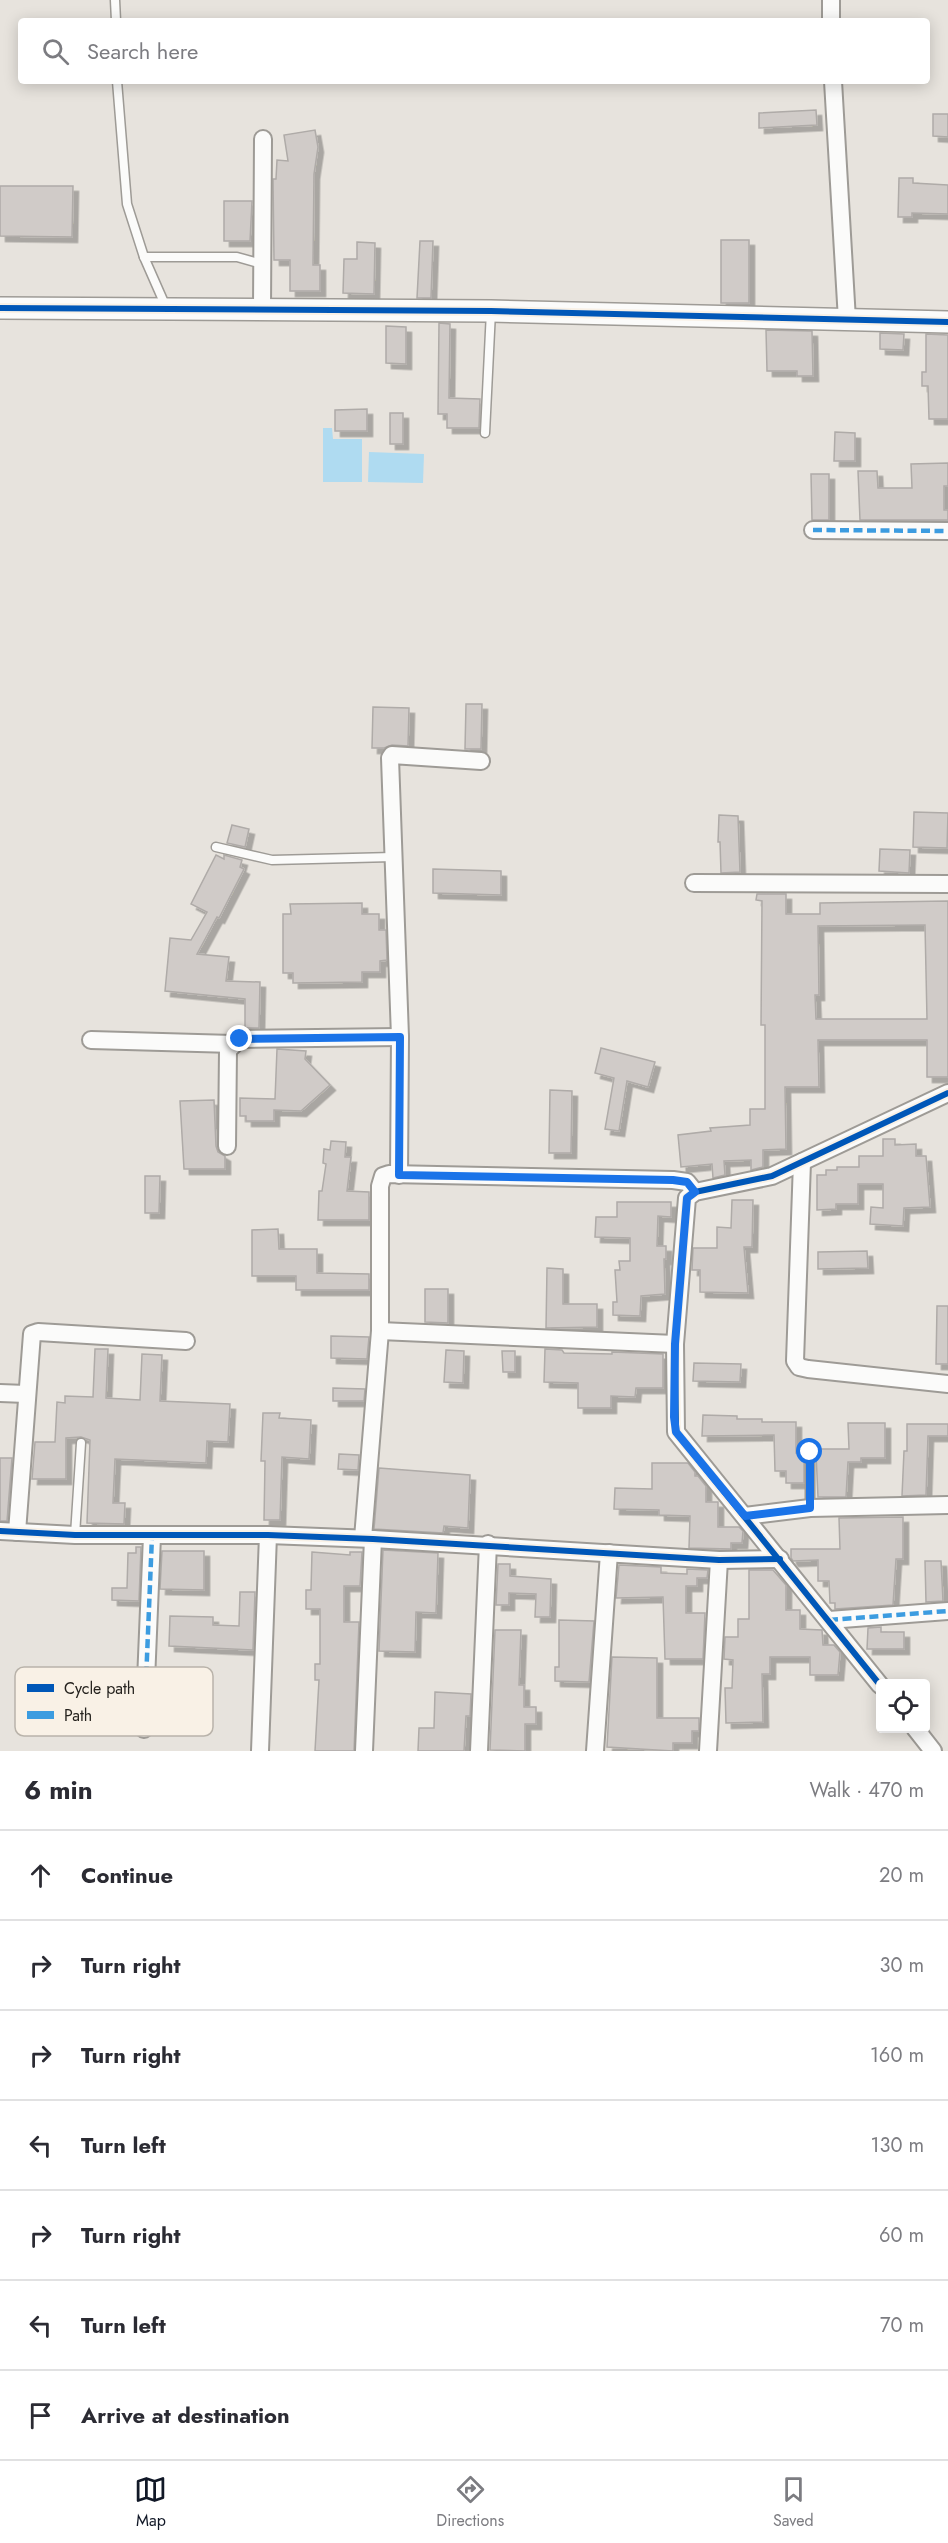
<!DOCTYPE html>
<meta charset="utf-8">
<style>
body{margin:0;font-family:Jost,sans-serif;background:#f7f7f7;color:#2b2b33}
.controls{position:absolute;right:18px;bottom:18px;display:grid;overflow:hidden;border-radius:6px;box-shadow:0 3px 15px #0003}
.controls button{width:54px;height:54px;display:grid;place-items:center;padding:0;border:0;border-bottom:2px solid #e1e1e2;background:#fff;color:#2b2b33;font:30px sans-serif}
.stop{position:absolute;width:18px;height:18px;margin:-14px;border:4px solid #1a73e8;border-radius:50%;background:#fff}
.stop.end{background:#1a73e8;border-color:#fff;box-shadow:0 2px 6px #0008}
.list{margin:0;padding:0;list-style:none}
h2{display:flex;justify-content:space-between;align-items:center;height:78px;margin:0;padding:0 24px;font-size:26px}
h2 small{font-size:20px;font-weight:400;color:#7c7c81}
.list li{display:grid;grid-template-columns:39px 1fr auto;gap:18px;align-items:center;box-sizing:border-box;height:90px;padding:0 24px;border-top:2px solid #e1e1e2}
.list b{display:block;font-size:22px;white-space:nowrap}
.list em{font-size:20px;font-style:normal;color:#7c7c81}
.icon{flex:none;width:33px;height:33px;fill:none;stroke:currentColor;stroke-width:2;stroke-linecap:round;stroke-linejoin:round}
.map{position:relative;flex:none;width:948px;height:1751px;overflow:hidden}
.search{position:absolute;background:#fff;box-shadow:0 3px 15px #0003;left:18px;right:18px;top:18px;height:66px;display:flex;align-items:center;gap:15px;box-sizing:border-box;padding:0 21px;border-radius:6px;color:#7c7c81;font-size:22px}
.sheet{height:708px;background:#fff}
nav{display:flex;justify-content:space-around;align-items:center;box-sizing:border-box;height:84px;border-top:2px solid #e1e1e2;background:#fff;font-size:16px;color:#7c7c81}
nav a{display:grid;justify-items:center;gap:3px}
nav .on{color:#111827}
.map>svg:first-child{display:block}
.water{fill:#afdbf1}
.building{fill:#d0cbc8;stroke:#afaba8;stroke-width:1.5;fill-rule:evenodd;filter:url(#shadow)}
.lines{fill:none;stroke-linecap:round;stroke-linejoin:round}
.service-casing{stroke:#9e9b96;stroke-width:11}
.minor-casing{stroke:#9e9b96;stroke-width:20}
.tertiary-casing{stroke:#9e9b96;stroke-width:24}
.service{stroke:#fbfbfa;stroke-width:8}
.minor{stroke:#fbfbfa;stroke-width:16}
.tertiary{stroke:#fbfbfa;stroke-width:21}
.quiet{stroke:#3c9ce0;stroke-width:4.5;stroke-dasharray:9 4.5;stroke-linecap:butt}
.cycleway-casing{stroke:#f9f1e6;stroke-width:10}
.cycleway{stroke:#0057b8;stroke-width:6}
.route{stroke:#1a73e8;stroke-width:8}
.key{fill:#f9f1e6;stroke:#b9b3aa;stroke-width:1.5}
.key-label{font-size:16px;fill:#25221e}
</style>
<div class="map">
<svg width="948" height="1751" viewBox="0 0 948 1751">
<defs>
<filter id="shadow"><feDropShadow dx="5.5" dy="5.5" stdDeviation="0" flood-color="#0004"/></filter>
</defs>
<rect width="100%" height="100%" fill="#e7e3dd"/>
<!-- water -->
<g class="water">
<path d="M 323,428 L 332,428 L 333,439 L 362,439 L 362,482 L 323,482 Z"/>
<path d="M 369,452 L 424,454 L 423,483 L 368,482 Z"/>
</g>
<!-- building -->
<g class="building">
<path d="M 816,110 L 817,125 L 759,128 L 759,113 Z"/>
<path d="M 933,114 L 948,114 L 948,137 L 933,136 Z"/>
<path d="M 315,130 L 318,147 L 314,174 L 313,265 L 320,265 L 320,291 L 290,291 L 290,260 L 274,260 L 273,179 L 276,179 L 277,160 L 288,161 L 284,135 Z"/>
<path d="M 899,178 L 913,178 L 913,183 L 948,185 L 948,214 L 912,213 L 912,217 L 898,217 Z"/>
<path d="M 0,186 L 73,186 L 72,237 L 0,236 Z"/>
<path d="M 224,201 L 252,201 L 250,241 L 224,241 Z"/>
<rect x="721" y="240" width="28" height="63"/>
<path d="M 420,241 L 433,241 L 431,298 L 417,298 Z"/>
<path d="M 357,242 L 375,243 L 374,294 L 343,293 L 344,259 L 357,259 Z"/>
<path d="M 439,323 L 450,324 L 449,398 L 480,399 L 479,428 L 447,428 L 447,414 L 438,414 Z"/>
<path d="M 386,326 L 406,327 L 406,364 L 386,363 Z"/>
<path d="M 766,330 L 812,331 L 813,376 L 797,376 L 797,371 L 767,371 Z"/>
<path d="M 880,333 L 904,334 L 903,350 L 880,349 Z"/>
<path d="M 926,334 L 948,335 L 948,419 L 929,419 L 928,386 L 922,386 L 922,372 L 926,372 Z"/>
<path d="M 367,409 L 367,431 L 335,431 L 335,410 Z"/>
<rect x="390" y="413" width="13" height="31"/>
<path d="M 835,432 L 855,433 L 855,461 L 834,461 Z"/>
<path d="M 948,463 L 948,486 L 944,486 L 944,510 L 948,510 L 948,520 L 860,520 L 858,471 L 877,471 L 878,488 L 912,488 L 911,464 Z"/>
<path d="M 811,474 L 829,474 L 829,520 L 812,520 Z"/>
<path d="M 466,704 L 482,704 L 481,749 L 465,749 Z"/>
<path d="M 373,707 L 409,708 L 408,746 L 392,745 L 384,748 L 372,748 Z"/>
<path d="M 914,812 L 948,813 L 947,848 L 913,847 Z"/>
<path d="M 719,815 L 738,816 L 740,872 L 721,873 L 720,842 L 718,842 Z"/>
<path d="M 232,825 L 249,829 L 245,847 L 227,843 Z"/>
<path d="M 880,849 L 910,850 L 909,873 L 879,871 Z"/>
<path d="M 216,855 L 224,859 L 224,855 L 242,860 L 240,867 L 244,869 L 219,918 L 217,917 L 197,954 L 229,957 L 226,981 L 260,982 L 259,1028 L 245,1028 L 245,999 L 165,991 L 170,938 L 191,940 L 207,912 L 191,904 Z"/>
<path d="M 433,869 L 501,871 L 501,895 L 433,893 Z"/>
<path d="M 757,894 L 786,894 L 786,914 L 820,914 L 820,903 L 948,901 L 948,1077 L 927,1077 L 927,1040 L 818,1040 L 819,1087 L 785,1087 L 786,1149 L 763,1150 L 763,1167 L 751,1170 L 751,1160 L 724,1161 L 725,1175 L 713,1178 L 712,1164 L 681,1167 L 678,1135 L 711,1131 L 710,1128 L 750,1125 L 750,1109 L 765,1109 L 765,1025 L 761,1025 L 762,901 L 756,900 ZM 925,925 L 927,1019 L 816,1019 L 815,995 L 819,995 L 818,926 Z"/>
<path d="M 362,903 L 362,914 L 379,914 L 379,930 L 386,930 L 387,960 L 380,961 L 380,972 L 362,972 L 362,982 L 293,983 L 293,973 L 283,973 L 283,914 L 291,914 L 290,904 Z"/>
<path d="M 601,1048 L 655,1062 L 648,1087 L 627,1081 L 619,1131 L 605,1129 L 614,1078 L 595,1073 Z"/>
<path d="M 277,1049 L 306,1051 L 305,1059 L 330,1085 L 301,1111 L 274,1110 L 274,1121 L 246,1121 L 246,1116 L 240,1116 L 240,1098 L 275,1099 Z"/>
<path d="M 550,1090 L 572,1091 L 571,1153 L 549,1153 Z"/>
<path d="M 214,1100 L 216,1146 L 218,1152 L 225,1156 L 225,1169 L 184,1169 L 180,1101 Z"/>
<path d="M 883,1139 L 895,1139 L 895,1145 L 916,1144 L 916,1156 L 926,1156 L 930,1207 L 904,1208 L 903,1226 L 870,1224 L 871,1207 L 883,1208 L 883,1184 L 858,1184 L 858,1204 L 836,1204 L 836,1209 L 817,1210 L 817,1175 L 826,1175 L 826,1170 L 837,1170 L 837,1167 L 859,1167 L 859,1156 L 883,1156 Z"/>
<path d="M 331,1141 L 346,1142 L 345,1157 L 351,1157 L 347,1191 L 369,1192 L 369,1220 L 318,1220 L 319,1191 L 322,1191 L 326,1164 L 323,1163 L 324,1149 L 330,1150 Z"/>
<path d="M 145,1176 L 160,1176 L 159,1213 L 145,1213 Z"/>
<path d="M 732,1200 L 753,1200 L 752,1247 L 744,1247 L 748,1293 L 700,1292 L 700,1270 L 692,1270 L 693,1248 L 717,1248 L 717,1227 L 731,1228 Z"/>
<path d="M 617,1202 L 671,1202 L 671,1217 L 658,1216 L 657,1246 L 666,1246 L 666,1259 L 664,1259 L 665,1294 L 641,1296 L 640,1316 L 613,1315 L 613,1302 L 617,1302 L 615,1270 L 620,1270 L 619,1261 L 630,1261 L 630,1238 L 595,1237 L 596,1217 L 617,1217 Z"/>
<path d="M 278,1229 L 279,1249 L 317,1249 L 317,1273 L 369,1274 L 369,1290 L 296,1290 L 296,1276 L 252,1276 L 252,1230 Z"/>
<path d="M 867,1251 L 868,1268 L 818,1269 L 818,1252 Z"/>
<path d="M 547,1268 L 563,1269 L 563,1304 L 597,1304 L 597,1327 L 546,1328 Z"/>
<path d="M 425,1289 L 448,1289 L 448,1323 L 425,1322 Z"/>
<path d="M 937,1306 L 948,1306 L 948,1364 L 936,1364 Z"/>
<path d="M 331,1336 L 369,1337 L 367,1359 L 331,1358 Z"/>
<path d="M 95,1349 L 108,1349 L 106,1398 L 140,1400 L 142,1354 L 162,1355 L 160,1401 L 230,1404 L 228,1442 L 207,1441 L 206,1463 L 115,1459 L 113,1503 L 125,1503 L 124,1524 L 87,1523 L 90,1440 L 81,1437 L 66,1438 L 66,1479 L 32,1479 L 35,1442 L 55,1442 L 57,1402 L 65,1403 L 65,1396 L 93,1397 Z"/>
<path d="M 545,1349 L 562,1350 L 564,1353 L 612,1354 L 612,1352 L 663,1354 L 663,1388 L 636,1388 L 635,1397 L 611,1396 L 611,1408 L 578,1408 L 578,1383 L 544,1382 Z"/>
<path d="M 446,1350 L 464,1351 L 463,1383 L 444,1382 Z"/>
<path d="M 502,1351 L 515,1351 L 515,1372 L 503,1372 Z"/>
<path d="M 694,1363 L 741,1364 L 740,1382 L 693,1381 Z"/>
<path d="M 333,1388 L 365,1389 L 364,1401 L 333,1401 Z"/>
<path d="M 263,1413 L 280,1413 L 279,1418 L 311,1420 L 309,1459 L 282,1457 L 280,1520 L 264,1520 L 265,1461 L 261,1461 Z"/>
<path d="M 703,1415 L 737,1416 L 737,1419 L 762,1419 L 762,1422 L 796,1422 L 796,1453 L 804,1453 L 804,1483 L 786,1483 L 786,1471 L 775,1471 L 774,1435 L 702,1436 Z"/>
<path d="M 848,1423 L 885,1423 L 885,1458 L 861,1458 L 861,1462 L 848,1462 L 846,1497 L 818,1497 L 816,1453 L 820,1453 L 820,1449 L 849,1449 Z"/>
<path d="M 907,1424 L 948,1424 L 948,1436 L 928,1436 L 926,1495 L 902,1496 L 904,1451 L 907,1451 Z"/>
<path d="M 339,1454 L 359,1455 L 358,1470 L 338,1469 Z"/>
<path d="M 0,1458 L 12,1458 L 7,1521 L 0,1521 Z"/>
<path d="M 652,1463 L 688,1463 L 695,1472 L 695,1476 L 698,1476 L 706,1486 L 706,1502 L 718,1502 L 718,1527 L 739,1527 L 743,1531 L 742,1543 L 731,1543 L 731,1549 L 689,1548 L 690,1516 L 659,1515 L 659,1510 L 614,1509 L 615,1488 L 652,1489 Z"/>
<path d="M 379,1468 L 470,1475 L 468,1528 L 444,1526 L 443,1533 L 374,1529 Z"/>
<path d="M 903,1517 L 903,1559 L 896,1559 L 893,1605 L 835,1609 L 835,1603 L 830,1603 L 829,1581 L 818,1581 L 818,1560 L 793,1561 L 791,1558 L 791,1549 L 840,1549 L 839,1518 Z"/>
<path d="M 136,1547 L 141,1547 L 139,1601 L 112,1600 L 112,1588 L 127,1588 L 128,1553 L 136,1553 Z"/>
<path d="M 383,1550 L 438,1553 L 436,1613 L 416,1612 L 415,1652 L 379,1651 Z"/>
<path d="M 162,1551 L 204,1551 L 204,1590 L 160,1589 Z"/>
<path d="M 312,1552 L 350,1555 L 350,1552 L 362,1552 L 360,1586 L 344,1586 L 344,1622 L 359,1622 L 354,1751 L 315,1751 L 319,1680 L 315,1680 L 315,1664 L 320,1664 L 320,1609 L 306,1609 L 306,1590 L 311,1590 Z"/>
<path d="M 925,1561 L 941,1561 L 943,1601 L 926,1602 Z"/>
<path d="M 498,1564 L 510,1564 L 510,1576 L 551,1579 L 550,1617 L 535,1617 L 536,1594 L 509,1593 L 509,1605 L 496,1605 Z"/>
<path d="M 619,1565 L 661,1567 L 661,1573 L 687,1574 L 687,1569 L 708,1570 L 707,1578 L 697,1578 L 697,1586 L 686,1586 L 686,1613 L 705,1613 L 703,1659 L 665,1659 L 663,1597 L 616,1598 Z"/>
<path d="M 749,1570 L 773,1570 L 786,1585 L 786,1610 L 800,1610 L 800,1629 L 822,1630 L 823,1645 L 834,1645 L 840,1652 L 838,1675 L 810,1675 L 810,1657 L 770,1657 L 770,1674 L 762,1674 L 763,1722 L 726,1723 L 725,1688 L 732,1688 L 733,1660 L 724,1659 L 725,1637 L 738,1637 L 738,1619 L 749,1619 Z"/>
<path d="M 240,1592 L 255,1592 L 253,1650 L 169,1646 L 170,1616 L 213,1617 L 213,1625 L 239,1626 Z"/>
<path d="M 559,1620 L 594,1621 L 589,1682 L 555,1681 L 555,1667 L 559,1667 Z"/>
<path d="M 881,1627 L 881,1632 L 904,1632 L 904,1649 L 867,1649 L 868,1628 Z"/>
<path d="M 495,1630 L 521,1630 L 519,1685 L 524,1685 L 524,1707 L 536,1707 L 536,1724 L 525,1724 L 525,1751 L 490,1750 Z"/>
<path d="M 612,1657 L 657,1658 L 657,1718 L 699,1718 L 699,1731 L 692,1731 L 692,1743 L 673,1743 L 673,1751 L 607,1747 Z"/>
<path d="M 435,1692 L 471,1694 L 470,1716 L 466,1716 L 464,1751 L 418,1751 L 419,1728 L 434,1728 Z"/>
</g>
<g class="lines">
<defs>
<g id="service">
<path d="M 115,0 L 116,21"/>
<path d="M 117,81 L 127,204 L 144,257 L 166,307"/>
<path d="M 144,257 L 237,257 L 262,264"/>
<path d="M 485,433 L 491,311"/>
<path d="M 216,847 L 272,860 L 393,857"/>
<path d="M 810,1508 L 810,1452"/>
<path d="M 75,1535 L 81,1443"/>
</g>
<g id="minor">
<path d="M 831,0 L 831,21"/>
<path d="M 833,81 L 847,320"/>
<path d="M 262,309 L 263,139"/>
<path d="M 813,530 L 948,531"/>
<path d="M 694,883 L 948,884"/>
<path d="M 91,1040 L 233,1044"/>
<path d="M 227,1146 L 228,1050 L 240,1039 L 400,1037"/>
<path d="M 802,1162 L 795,1361 L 799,1367 L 808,1369 L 948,1384"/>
<path d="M 399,1175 L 400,1037 L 390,758 L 392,755 L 481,761"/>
<path d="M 380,1331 L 675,1344"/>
<path d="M 0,1393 L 26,1394"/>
<path d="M 745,1516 L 810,1508 L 948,1505"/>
<path d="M 0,1531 L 75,1535 L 268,1535 L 373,1539 L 719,1560 L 780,1559"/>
<path d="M 17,1532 L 32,1334 L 38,1332 L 186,1341"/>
<path d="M 363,1538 L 380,1331 L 380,1186 L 383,1176 L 389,1174 L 673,1180 L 687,1182 L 695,1192"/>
<path d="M 829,1620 L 948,1611"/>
<path d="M 880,1685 L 676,1432 L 675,1344 L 687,1198 L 695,1192 L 772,1176 L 948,1093"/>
<path d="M 915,1728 L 933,1751"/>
<path d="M 144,1729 L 152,1536"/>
<path d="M 260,1751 L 268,1535"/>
<path d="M 364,1751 L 373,1539"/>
<path d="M 479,1751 L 488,1544"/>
<path d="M 595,1751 L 609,1553"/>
<path d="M 708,1751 L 719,1560"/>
</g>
<path id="tertiary" d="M 0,308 L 491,311 L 948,322"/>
</defs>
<!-- service casing -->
<use href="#service" class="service-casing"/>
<!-- minor casing -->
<use href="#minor" class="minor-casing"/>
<!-- tertiary casing -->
<use href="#tertiary" class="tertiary-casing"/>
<!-- service -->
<use href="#service" class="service"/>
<!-- minor -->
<use href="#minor" class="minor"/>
<!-- tertiary -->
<use href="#tertiary" class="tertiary"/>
<!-- quiet -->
<g class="quiet">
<path d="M 813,530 L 948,531"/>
<path d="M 829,1620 L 948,1611"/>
<path d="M 144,1729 L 152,1536"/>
</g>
<defs>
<g id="cycleway">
<path d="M 0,308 L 491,311 L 948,322"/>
<path d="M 0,1531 L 75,1535 L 268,1535 L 373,1539 L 719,1560 L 780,1559"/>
<path d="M 880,1685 L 676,1432 L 675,1344 L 687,1198 L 695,1192 L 772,1176 L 948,1093"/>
</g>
</defs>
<!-- cycleway casing -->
<use href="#cycleway" class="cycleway-casing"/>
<!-- cycleway -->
<use href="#cycleway" class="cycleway"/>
</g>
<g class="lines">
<!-- route -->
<path class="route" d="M 240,1039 L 400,1037 L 399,1175 L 673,1180 L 687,1182 L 695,1192 L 687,1198 L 675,1344 L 674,1417 L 676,1432 L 745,1516 L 810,1508 L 810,1452"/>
</g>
<!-- legend -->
<rect x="15" y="1667" width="198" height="69" rx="9" class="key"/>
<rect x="27" y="1684" width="27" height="8" fill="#0057b8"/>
<rect x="27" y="1711" width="27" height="8" fill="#3c9ce0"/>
<g class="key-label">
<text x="64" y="1694">Cycle path</text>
<text x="64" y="1721">Path</text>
</g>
</svg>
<div class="controls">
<button><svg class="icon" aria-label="locate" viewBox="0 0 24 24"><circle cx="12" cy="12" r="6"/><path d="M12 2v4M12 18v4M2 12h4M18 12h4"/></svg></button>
</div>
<div class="stop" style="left:810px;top:1452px"></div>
<div class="stop end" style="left:240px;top:1039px"></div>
<div class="search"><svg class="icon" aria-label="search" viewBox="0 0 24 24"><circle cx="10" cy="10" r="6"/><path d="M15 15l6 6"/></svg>Search here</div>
</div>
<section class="sheet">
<h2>6 min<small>Walk · 470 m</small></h2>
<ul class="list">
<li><svg class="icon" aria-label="ahead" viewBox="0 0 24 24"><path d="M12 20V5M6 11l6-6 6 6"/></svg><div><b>Continue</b></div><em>20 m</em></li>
<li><svg class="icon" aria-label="right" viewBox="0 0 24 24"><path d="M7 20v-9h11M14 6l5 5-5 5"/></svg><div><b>Turn right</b></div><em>30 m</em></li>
<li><svg class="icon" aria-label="right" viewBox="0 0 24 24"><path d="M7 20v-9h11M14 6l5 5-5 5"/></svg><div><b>Turn right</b></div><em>160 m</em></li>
<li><svg class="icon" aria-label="left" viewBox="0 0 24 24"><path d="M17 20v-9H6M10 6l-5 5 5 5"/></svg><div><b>Turn left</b></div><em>130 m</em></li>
<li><svg class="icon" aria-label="right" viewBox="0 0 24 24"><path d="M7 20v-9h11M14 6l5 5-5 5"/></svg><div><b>Turn right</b></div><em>60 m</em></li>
<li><svg class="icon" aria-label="left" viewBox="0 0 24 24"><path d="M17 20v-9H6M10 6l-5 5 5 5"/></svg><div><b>Turn left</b></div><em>70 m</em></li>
<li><svg class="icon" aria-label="arrive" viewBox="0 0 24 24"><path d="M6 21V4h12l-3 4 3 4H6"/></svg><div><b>Arrive at destination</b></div></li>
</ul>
</section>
<nav>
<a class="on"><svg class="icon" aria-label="map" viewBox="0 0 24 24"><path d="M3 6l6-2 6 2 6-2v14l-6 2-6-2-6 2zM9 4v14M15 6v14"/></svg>Map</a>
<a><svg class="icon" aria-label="directions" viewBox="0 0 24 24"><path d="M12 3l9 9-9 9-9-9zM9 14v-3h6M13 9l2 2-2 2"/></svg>Directions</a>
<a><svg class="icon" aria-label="saved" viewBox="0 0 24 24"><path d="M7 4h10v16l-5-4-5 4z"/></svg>Saved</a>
</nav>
